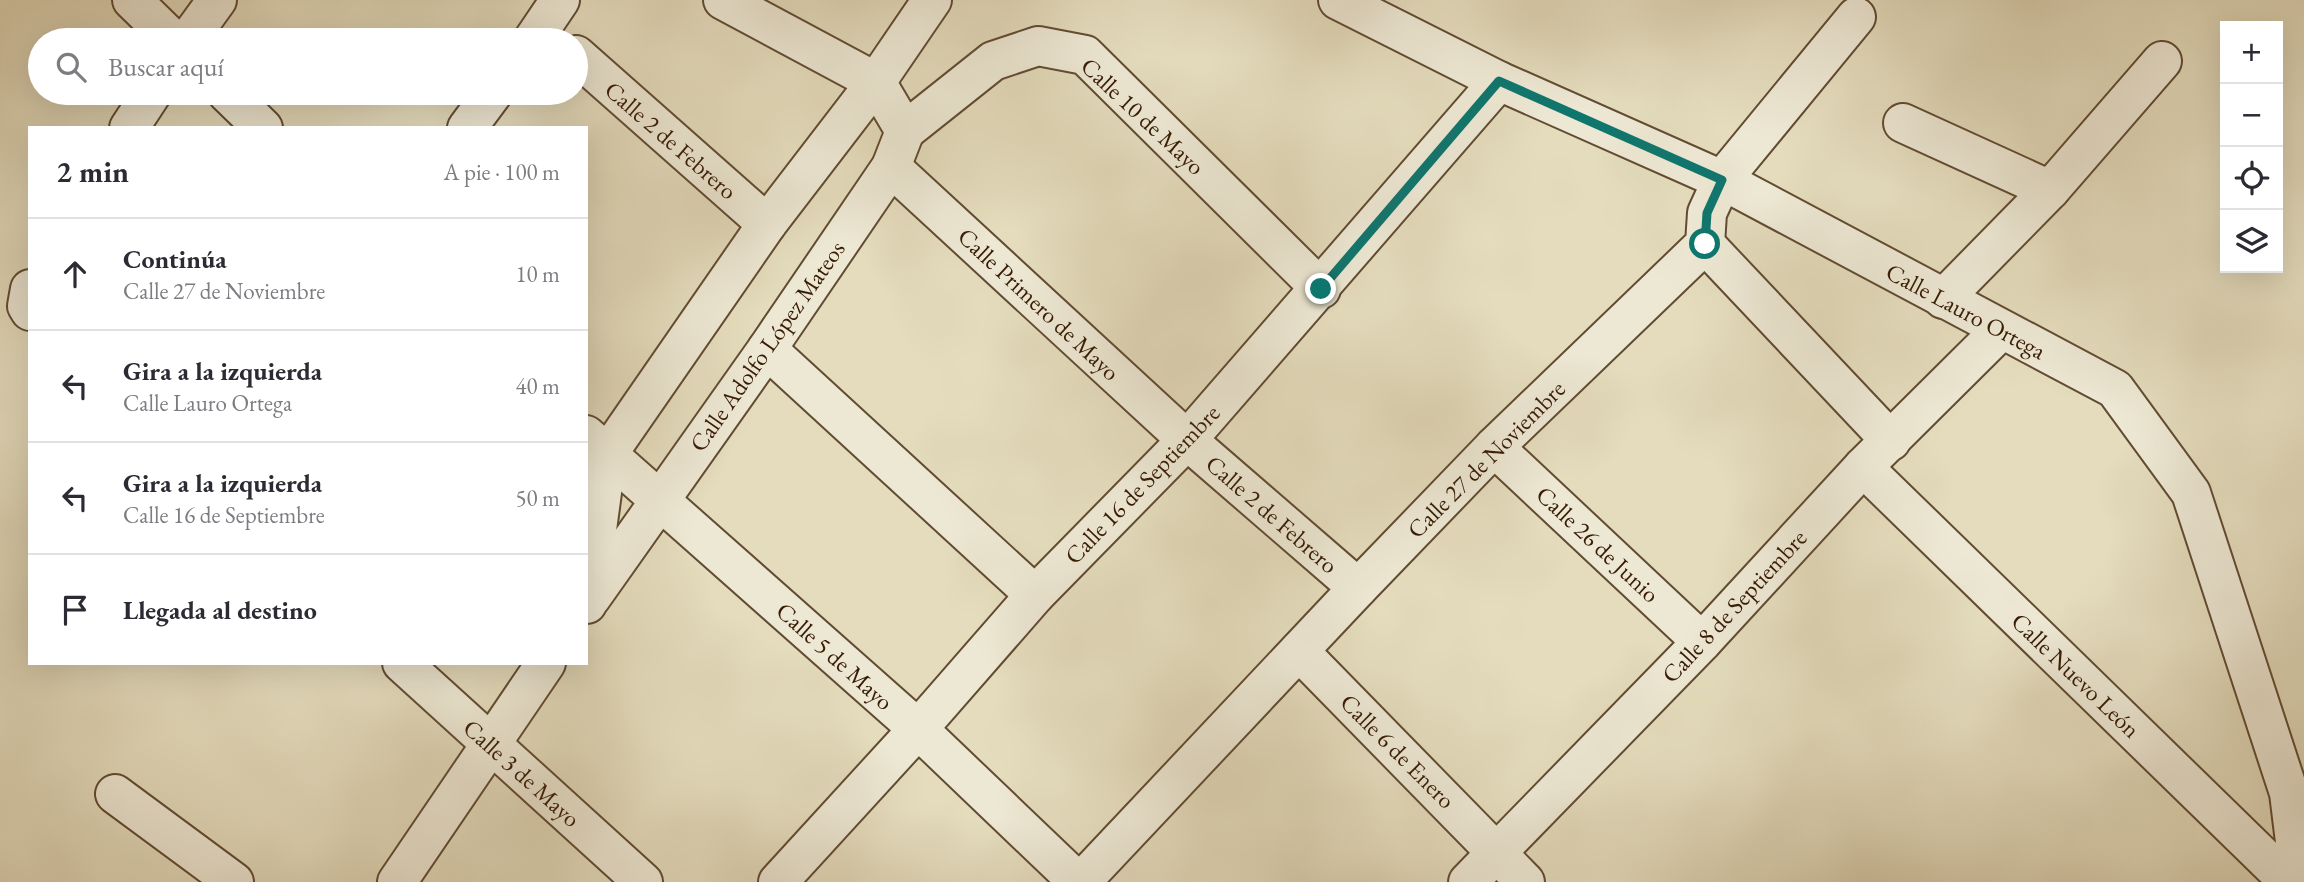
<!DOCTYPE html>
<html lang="es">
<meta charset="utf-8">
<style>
body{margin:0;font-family:"EB Garamond",serif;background:#f2f2f3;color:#2b2b33}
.controls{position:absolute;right:21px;top:21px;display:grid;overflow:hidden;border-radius:0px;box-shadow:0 7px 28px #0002}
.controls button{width:63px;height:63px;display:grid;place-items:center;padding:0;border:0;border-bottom:2px solid #e1e1e2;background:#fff;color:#2b2b33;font:35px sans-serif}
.stop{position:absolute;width:21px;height:21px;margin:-16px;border:5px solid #0f766e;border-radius:50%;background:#fff}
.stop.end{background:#0f766e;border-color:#fff;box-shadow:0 2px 7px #0008}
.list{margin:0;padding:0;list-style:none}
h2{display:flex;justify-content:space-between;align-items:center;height:91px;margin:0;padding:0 28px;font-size:30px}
h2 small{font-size:23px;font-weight:400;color:#7c7c81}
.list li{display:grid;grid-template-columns:46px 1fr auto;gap:21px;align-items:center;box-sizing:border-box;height:112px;padding:0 28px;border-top:2px solid #e1e1e2}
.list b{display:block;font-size:26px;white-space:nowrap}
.list p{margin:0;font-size:23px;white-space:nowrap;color:#7c7c81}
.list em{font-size:23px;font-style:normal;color:#7c7c81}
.icon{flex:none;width:38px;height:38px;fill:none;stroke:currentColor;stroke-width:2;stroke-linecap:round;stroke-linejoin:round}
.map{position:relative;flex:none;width:2304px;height:882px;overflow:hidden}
.search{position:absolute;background:#fff;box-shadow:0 7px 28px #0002;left:28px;top:28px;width:560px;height:77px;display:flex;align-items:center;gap:18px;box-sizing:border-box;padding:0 24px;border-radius:38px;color:#7c7c81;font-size:26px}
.panel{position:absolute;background:#fff;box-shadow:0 7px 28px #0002;left:28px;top:126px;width:560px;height:539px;border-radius:0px}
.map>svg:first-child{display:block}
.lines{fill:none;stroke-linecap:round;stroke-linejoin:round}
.minor-casing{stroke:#624b32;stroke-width:42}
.minor{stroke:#ede8d4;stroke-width:38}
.route{stroke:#0f766e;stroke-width:9}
.labels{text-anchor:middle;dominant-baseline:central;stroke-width:5;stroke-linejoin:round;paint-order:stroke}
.street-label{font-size:24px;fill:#371b04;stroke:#ede8d4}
</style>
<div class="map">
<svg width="2304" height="882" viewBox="0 0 2304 882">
<rect width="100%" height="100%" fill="#e4dcbd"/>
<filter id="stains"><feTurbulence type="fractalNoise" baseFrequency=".00286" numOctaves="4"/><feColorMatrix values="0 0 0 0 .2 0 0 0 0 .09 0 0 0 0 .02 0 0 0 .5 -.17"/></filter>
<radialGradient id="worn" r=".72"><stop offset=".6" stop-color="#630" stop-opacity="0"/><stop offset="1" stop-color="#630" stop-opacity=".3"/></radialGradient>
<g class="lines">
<defs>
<g id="minor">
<path d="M 132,0 L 173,40"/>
<path d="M 723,0 L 876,82"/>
<path d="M 1338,0 L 1499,81 L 1722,180 L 2115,389 L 2191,493 L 2289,793 L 2300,882"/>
<path d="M 188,40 L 217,0"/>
<path d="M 533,40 L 560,0"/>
<path d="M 576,55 L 767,224"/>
<path d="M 227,93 L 263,128"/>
<path d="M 1903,123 L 2050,190"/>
<path d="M 129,128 L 152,93"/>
<path d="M 467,128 L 493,93"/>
<path d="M 905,131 L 993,61 L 1038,46 L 1085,55 L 1321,289"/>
<path d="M 891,167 L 1187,440 L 1358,588"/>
<path d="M 1705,244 L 1891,441"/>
<path d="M 30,289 L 27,306 L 30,311"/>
<path d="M 1943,299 L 2050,190 L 2162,61"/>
<path d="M 767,349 L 1035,595"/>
<path d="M 586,435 L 918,729 L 1078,882"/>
<path d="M 1494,447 L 1702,642"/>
<path d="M 1863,467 L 2289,882"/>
<path d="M 591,598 L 767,349 L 891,167 L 905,131 L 876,82"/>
<path d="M 587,604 L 607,455 L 767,224 L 876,82 L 932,0"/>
<path d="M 1299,651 L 1525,882"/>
<path d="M 402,663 L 643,882"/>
<path d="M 115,794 L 234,882"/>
<path d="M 397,882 L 546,663"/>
<path d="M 778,882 L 918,729 L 1035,595 L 1187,440 L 1499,81"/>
<path d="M 1081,882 L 1358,588 L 1494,447 L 1705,244 L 1707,213 L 1722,180 L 1856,17"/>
<path d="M 1468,882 L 1702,642 L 1863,467 L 2001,330"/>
</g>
</defs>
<!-- minor casing -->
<use href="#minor" class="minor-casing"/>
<!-- minor -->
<use href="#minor" class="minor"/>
</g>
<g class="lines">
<!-- route -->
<path class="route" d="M 1321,289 L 1499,81 L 1722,180 L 1707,213 L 1705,244"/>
</g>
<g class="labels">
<!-- street labels -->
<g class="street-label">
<text transform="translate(1143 116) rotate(43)">Calle 10 de Mayo</text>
<text transform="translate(671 140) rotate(41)">Calle 2 de Febrero</text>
<text transform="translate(1039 304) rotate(43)">Calle Primero de Mayo</text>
<text transform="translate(1966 311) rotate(28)">Calle Lauro Ortega</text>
<text transform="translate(767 346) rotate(-55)">Calle Adolfo López Mateos</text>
<text transform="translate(1486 459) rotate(-45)">Calle 27 de Noviembre</text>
<text transform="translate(1142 484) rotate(-46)">Calle 16 de Septiembre</text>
<text transform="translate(1272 514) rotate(41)">Calle 2 de Febrero</text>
<text transform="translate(1598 544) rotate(43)">Calle 26 de Junio</text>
<text transform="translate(1734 606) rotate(-47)">Calle 8 de Septiembre</text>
<text transform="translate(835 656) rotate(42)">Calle 5 de Mayo</text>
<text transform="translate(2076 675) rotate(44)">Calle Nuevo León</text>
<text transform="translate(1398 751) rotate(45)">Calle 6 de Enero</text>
<text transform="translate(522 773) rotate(42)">Calle 3 de Mayo</text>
</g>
</g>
<rect width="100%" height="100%" filter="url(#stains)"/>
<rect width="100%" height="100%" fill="url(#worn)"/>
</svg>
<div class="controls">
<button>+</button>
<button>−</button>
<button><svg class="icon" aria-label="locate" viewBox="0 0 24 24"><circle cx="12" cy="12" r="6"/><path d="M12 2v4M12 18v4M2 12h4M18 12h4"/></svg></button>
<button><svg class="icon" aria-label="layers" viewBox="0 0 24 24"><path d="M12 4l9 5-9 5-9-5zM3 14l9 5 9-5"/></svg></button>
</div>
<div class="stop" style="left:1705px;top:244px"></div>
<div class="stop end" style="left:1321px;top:289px"></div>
<div class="search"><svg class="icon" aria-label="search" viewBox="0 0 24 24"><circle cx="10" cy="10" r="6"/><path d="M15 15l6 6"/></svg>Buscar aquí</div>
<section class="panel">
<h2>2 min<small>A pie · 100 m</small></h2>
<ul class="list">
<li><svg class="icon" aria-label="ahead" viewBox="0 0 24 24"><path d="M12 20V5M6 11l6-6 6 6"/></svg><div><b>Continúa</b><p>Calle 27 de Noviembre</p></div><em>10 m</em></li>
<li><svg class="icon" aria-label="left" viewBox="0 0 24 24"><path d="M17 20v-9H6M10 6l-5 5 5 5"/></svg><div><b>Gira a la izquierda</b><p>Calle Lauro Ortega</p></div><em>40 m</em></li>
<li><svg class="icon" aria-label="left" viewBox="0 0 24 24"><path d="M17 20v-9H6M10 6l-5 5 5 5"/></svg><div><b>Gira a la izquierda</b><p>Calle 16 de Septiembre</p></div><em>50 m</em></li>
<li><svg class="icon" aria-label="arrive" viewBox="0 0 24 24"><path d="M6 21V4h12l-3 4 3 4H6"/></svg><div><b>Llegada al destino</b></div></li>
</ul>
</section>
</div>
